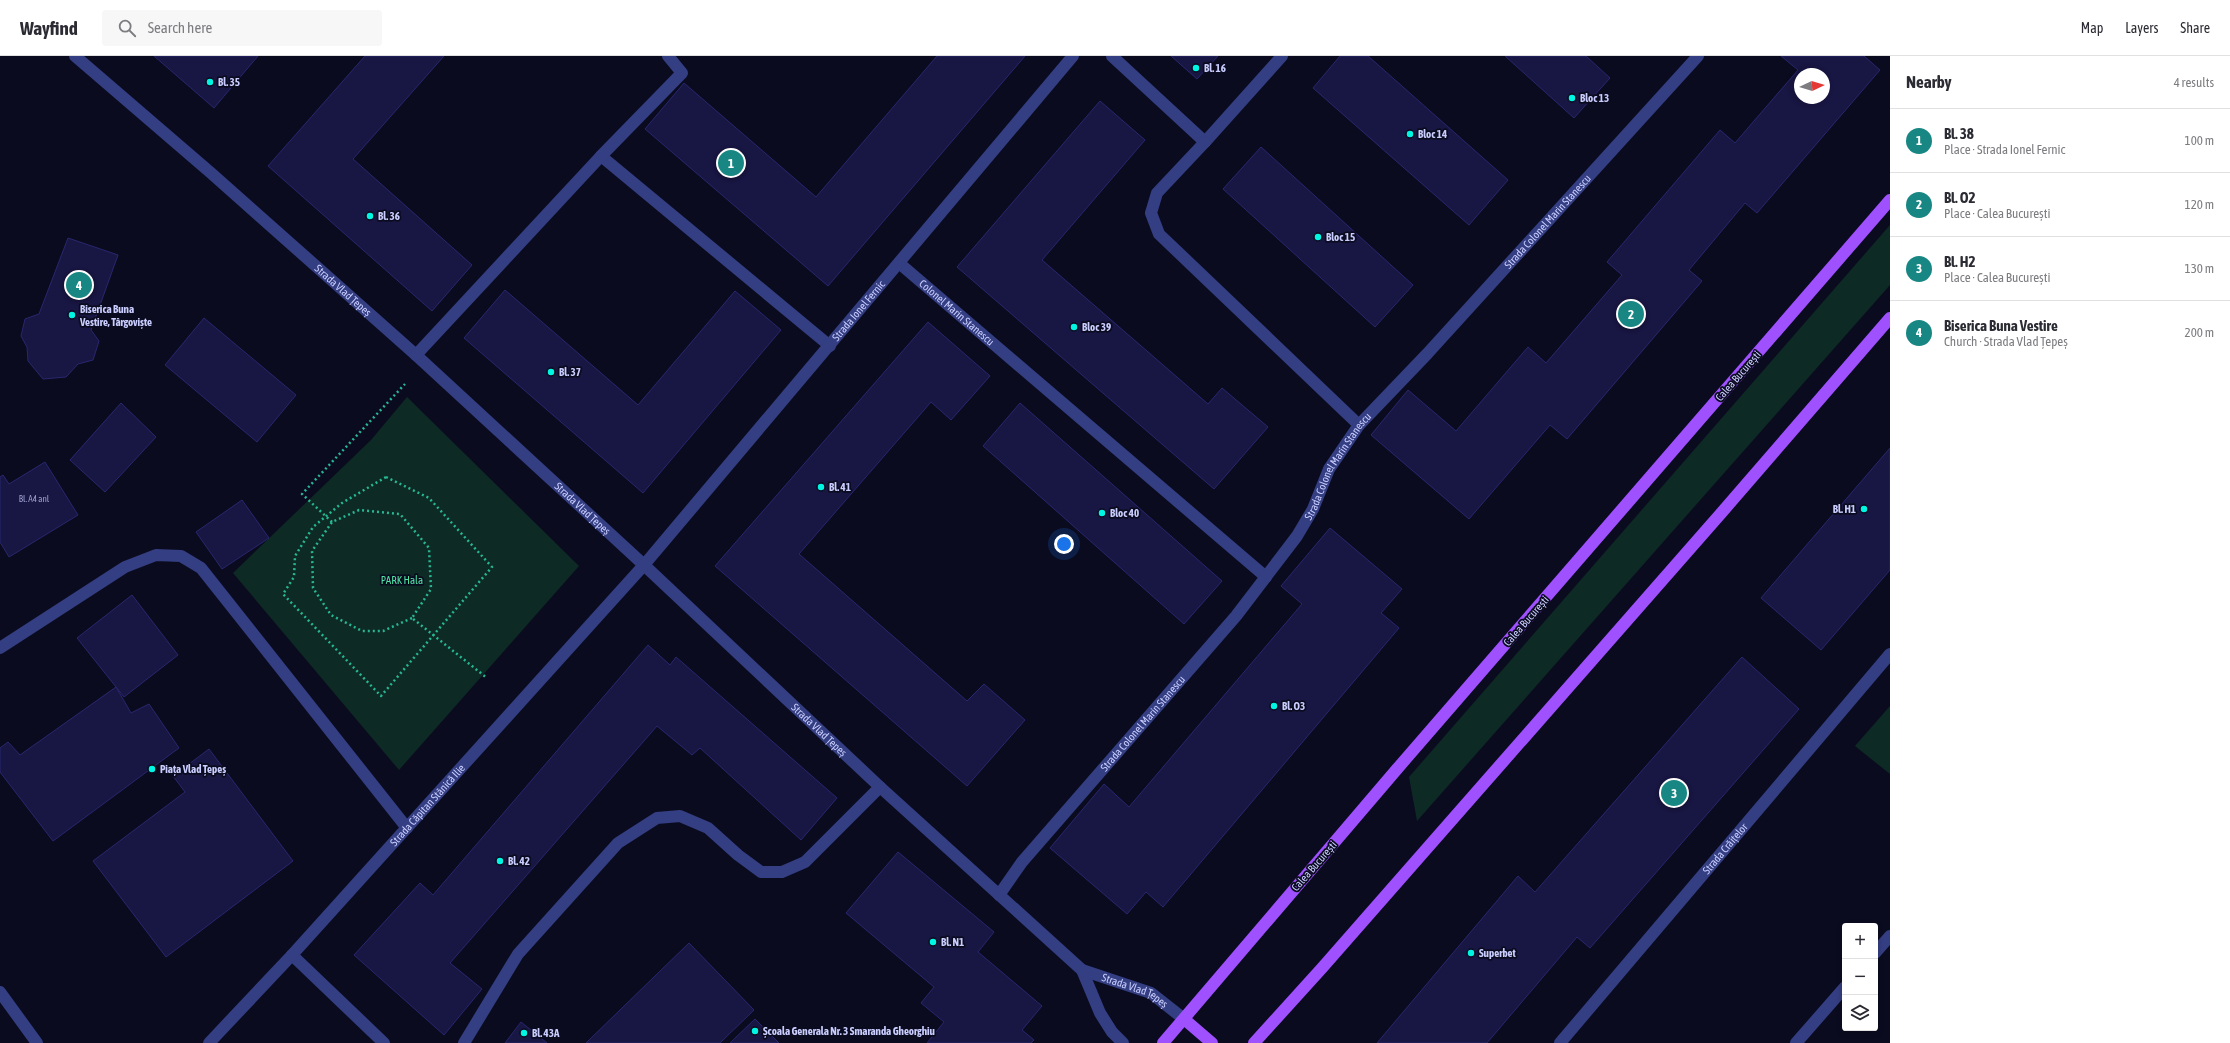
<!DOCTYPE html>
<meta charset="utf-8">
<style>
body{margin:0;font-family:"Asap Condensed",sans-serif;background:#f7f7f7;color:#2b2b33}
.controls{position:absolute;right:12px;bottom:12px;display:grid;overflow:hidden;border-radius:4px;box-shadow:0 2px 6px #0003}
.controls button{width:36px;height:36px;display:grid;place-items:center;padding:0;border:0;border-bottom:1px solid #e1e1e2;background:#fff;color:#2b2b33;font:20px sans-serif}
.compass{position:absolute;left:1794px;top:12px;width:36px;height:36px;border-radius:50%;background:#fff;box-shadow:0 2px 6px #0003;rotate:86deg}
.you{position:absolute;left:1064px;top:488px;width:14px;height:14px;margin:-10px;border:3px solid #fff;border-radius:50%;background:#1a73e8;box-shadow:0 0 0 6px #1a73e833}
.badge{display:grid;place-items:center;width:26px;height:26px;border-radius:50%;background:#188682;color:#fff;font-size:13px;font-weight:700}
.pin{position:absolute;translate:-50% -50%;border:2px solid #fff;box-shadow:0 1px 4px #0006}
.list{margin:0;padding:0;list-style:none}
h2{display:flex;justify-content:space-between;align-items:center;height:52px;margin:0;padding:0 16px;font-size:17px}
h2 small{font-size:13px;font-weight:400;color:#7c7c81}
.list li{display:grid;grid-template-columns:26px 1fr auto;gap:12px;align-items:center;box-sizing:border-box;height:64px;padding:0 16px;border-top:1px solid #e1e1e2}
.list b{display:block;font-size:15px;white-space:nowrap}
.list p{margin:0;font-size:13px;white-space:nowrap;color:#7c7c81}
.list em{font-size:13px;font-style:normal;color:#7c7c81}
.icon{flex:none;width:22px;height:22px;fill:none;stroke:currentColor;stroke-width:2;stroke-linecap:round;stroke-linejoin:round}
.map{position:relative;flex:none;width:1890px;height:987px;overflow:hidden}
header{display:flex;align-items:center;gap:24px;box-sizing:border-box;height:56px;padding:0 20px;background:#fff;border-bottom:1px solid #e1e1e2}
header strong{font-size:19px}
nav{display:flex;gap:22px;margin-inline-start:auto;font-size:14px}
.search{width:280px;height:36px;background:#f7f7f7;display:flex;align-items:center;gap:10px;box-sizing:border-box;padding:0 14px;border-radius:4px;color:#7c7c81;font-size:15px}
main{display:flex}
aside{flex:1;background:#fff}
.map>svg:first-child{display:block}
.green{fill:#0e2a24}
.building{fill:#181642;stroke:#29276f;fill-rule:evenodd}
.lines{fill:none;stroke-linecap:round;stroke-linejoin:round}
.path{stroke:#27b795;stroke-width:2.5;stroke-dasharray:2 3;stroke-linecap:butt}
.minor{stroke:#343e82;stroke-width:12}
.major{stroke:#a051ff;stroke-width:12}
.poi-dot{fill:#00f5e3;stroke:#0b0b20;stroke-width:1.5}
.labels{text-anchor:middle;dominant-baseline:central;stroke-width:3.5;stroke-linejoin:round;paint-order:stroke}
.number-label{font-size:9px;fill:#9ea0d0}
.poi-label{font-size:11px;font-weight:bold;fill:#caceff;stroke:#0b0b20;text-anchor:start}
.street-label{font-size:11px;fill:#caceff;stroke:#0b0b20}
.park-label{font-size:11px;fill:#50e5a6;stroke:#0b0b20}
</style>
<header>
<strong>Wayfind</strong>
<div class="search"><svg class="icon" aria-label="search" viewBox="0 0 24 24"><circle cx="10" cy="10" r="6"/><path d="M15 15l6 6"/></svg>Search here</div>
<nav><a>Map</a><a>Layers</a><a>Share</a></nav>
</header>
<main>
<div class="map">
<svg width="1890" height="987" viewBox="0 0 1890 987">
<rect width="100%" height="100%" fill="#0b0b20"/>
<!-- green -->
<g class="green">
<path d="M 1890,169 L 1890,229 L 1417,765 L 1409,721 Z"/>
<path d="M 407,341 L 579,510 L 399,714 L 233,517 L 371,384 Z"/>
<path d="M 1890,650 L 1890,718 L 1855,690 Z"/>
</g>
<!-- building -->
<g class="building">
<path d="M 154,0 L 258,0 L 214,52 Z"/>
<path d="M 365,0 L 444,0 L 353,103 L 472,209 L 432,255 L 268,110 Z"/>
<path d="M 937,0 L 1025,0 L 828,230 L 645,73 L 684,27 L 816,141 Z"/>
<path d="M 1171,0 L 1218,0 L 1197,23 Z"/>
<path d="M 1340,0 L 1368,0 L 1508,124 L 1469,169 L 1313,32 Z"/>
<path d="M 1505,0 L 1586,0 L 1610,22 L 1574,62 Z"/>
<path d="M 1781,0 L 1864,0 L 1880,14 L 1757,157 L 1745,147 L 1689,214 L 1702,225 L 1567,383 L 1550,369 L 1469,463 L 1371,379 L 1408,334 L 1456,375 L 1528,291 L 1546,307 L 1622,219 L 1607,206 L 1720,74 L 1735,87 L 1798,14 ZM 1800,18 L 1824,18 L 1824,42 L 1800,42 Z"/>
<path d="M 1100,45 L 1145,84 L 1042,204 L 1208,348 L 1222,332 L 1268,371 L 1214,433 L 957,211 Z"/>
<path d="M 1261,91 L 1413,229 L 1375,271 L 1223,133 Z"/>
<path d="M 68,182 L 118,199 L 91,274 L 99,285 L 93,304 L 78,308 L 66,321 L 43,323 L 28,305 L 27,291 L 21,280 L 25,263 L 39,258 Z"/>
<path d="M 505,234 L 638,349 L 735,235 L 781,274 L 643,437 L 464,282 Z"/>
<path d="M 204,262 L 296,339 L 257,386 L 165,309 Z"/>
<path d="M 928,266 L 990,320 L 951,364 L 931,346 L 799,498 L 967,645 L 984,628 L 1025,664 L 967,730 L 715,510 Z"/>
<path d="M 121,347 L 156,381 L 105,436 L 70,404 Z"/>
<path d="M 1020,347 L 1222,525 L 1184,568 L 983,390 Z"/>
<path d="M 1890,392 L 1890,514 L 1821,594 L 1761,542 Z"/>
<path d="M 45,406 L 78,459 L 9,501 L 0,486 L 0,421 L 3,419 L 9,428 Z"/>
<path d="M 242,444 L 269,482 L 222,513 L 196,476 Z"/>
<path d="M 1330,472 L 1402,533 L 1381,557 L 1399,572 L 1163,851 L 1146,836 L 1127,858 L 1050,792 L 1104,728 L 1129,751 L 1302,548 L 1281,530 Z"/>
<path d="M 132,539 L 178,599 L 124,641 L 77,582 Z"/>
<path d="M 648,589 L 670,609 L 676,601 L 837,742 L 801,784 L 700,692 L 692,699 L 657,670 L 450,907 L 482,933 L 444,979 L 354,899 L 420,827 L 433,839 Z"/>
<path d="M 1742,601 L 1799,653 L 1590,892 L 1577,881 L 1487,987 L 1377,987 L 1518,820 L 1535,836 Z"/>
<path d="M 116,631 L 131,657 L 149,648 L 179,692 L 53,785 L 0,716 L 0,692 L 8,686 L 20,699 Z"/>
<path d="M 209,693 L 293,805 L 166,901 L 93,805 L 185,736 L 173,720 Z"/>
<path d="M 898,796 L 994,876 L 978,896 L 1042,950 L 1022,974 L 1034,984 L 1031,987 L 927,987 L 944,966 L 921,947 L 934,931 L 846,857 Z"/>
<path d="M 689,887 L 754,954 L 720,987 L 586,987 Z"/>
<path d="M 755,963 L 779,987 L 730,987 Z"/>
<path d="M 521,966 L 547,987 L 505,987 Z"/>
</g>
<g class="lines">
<!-- path -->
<g class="path">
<path d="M 386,421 L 429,442 L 492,511 L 381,640 L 283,538 L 294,521 L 295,500 L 313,471 L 342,447 Z"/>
<path d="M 332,466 L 302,438 L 405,328"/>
<path d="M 412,562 L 383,575 L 362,575 L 331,559 L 313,532 L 312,495 L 332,466 L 359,454 L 400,458 L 429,492 L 431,533 L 412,562 L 487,622"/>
</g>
<!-- minor -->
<g class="minor">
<path id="s1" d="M 75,0 L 211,117 L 416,299 L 644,509 L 880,731 L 1082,914 L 1100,957 L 1112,976 L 1123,987"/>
<path d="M 1112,0 L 1205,86 L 1282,0"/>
<path d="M 1205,86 L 1157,137 L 1151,157 L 1159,178 L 1359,369"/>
<path d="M 601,100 L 830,290"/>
<path id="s2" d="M 899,207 L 1266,521"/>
<path d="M 416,299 L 601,100 L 682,17 L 668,0"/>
<path d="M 0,592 L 125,511 L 156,499 L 181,500 L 201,512 L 407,772"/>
<path id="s3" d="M 999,839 L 1022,806 L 1236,560 L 1297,480 L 1313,453 L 1329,413 L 1359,369 L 1427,298 L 1698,0"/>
<path d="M 1875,897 L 1890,880"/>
<path d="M 292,899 L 384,987"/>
<path id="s4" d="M 1082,914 L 1151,937 L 1184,963"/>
<path d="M 0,936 L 37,987"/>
<path id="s5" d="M 209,987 L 292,899 L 644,509 L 1073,0"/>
<path d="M 464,987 L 518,898 L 618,787 L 657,762 L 680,760 L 708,772 L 738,799 L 761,816 L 782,816 L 805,806 L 880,731"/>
<path id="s6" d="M 1560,987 L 1890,598"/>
<path d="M 1796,987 L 1845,931"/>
</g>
<!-- major -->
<g class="major">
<path d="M 1184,963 L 1212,987"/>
<path d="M 1163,987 L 1397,713 L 1890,144"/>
<path d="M 1254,987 L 1322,912 L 1723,455 L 1890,262"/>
</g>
</g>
<!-- markers -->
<g class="poi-dot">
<circle cx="1196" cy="12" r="4"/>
<circle cx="210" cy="26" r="4"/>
<circle cx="1572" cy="42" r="4"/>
<circle cx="1410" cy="78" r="4"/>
<circle cx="370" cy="160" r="4"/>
<circle cx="1318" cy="181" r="4"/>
<circle cx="72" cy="259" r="4"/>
<circle cx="1074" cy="271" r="4"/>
<circle cx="551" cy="316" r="4"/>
<circle cx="821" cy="431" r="4"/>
<circle cx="1864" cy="453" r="4"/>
<circle cx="1102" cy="457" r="4"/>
<circle cx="1274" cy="650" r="4"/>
<circle cx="152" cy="713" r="4"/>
<circle cx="500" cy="805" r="4"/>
<circle cx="933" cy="886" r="4"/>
<circle cx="1471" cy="897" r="4"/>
<circle cx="755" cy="975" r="4"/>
<circle cx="524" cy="977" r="4"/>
</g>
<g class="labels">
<!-- number labels -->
<g class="number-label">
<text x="34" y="443">Bl. A4 anl</text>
</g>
<!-- poi labels -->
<g class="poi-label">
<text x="1204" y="12">Bl. 16</text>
<text x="218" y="26">Bl. 35</text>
<text x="1580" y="42">Bloc 13</text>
<text x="1418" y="78">Bloc 14</text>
<text x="378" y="160">Bl. 36</text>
<text x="1326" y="181">Bloc 15</text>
<text x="80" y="253">Biserica Buna<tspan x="80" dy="13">Vestire, Târgoviște</tspan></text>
<text x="1082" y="271">Bloc 39</text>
<text x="559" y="316">Bl. 37</text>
<text x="829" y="431">Bl. 41</text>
<text x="1856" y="453" text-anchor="end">Bl. H1</text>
<text x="1110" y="457">Bloc 40</text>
<text x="1282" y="650">Bl. O3</text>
<text x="160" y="713">Piața Vlad Țepeș</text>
<text x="508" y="805">Bl. 42</text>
<text x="941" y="886">Bl. N1</text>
<text x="1479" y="897">Superbet</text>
<text x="763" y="975">Școala Generala Nr. 3 Smaranda Gheorghiu</text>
<text x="532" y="977">Bl. 43A</text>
</g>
<!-- street labels -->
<g class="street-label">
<text stroke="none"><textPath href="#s3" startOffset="872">Strada Colonel Marin Stanescu</textPath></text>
<text stroke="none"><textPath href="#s1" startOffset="356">Strada Vlad Țepeș</textPath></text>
<text stroke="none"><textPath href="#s5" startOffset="979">Strada Ionel Fernic</textPath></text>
<text stroke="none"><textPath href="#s2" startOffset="76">Colonel Marin Stanescu</textPath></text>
<text transform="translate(1738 320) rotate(-49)">Calea București</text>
<text stroke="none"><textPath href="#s3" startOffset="548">Strada Colonel Marin Stanescu</textPath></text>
<text stroke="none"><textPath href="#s1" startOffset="680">Strada Vlad Țepeș</textPath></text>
<text transform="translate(1526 565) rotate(-49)">Calea București</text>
<text stroke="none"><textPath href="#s3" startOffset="224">Strada Colonel Marin Stanescu</textPath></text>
<text stroke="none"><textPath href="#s1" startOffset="1004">Strada Vlad Țepeș</textPath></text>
<text stroke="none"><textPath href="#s5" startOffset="323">Strada Căpitan Stănică Ilie</textPath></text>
<text stroke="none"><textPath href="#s6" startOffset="255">Strada Crăițelor</textPath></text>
<text transform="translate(1314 810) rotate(-49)">Calea București</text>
<text stroke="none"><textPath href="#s4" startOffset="57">Strada Vlad Țepeș</textPath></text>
</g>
<!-- park labels -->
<g class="park-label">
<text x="402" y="524">PARK Hala</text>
</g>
</g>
</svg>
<div class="controls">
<button>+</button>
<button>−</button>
<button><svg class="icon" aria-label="layers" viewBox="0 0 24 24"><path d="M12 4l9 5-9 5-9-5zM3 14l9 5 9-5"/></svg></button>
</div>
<svg class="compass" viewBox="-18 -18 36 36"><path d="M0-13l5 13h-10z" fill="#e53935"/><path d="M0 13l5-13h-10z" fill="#7c7c81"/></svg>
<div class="you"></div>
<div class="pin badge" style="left:731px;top:107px">1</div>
<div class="pin badge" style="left:1631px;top:258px">2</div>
<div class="pin badge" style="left:1674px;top:737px">3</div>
<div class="pin badge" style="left:79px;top:229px">4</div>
</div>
<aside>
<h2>Nearby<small>4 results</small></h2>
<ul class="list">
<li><span class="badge">1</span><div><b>Bl. 38</b><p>Place · Strada Ionel Fernic</p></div><em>100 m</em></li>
<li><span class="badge">2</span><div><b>Bl. O2</b><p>Place · Calea București</p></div><em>120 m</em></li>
<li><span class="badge">3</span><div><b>Bl. H2</b><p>Place · Calea București</p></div><em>130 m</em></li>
<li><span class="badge">4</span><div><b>Biserica Buna Vestire</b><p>Church · Strada Vlad Țepeș</p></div><em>200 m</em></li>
</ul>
</aside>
</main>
